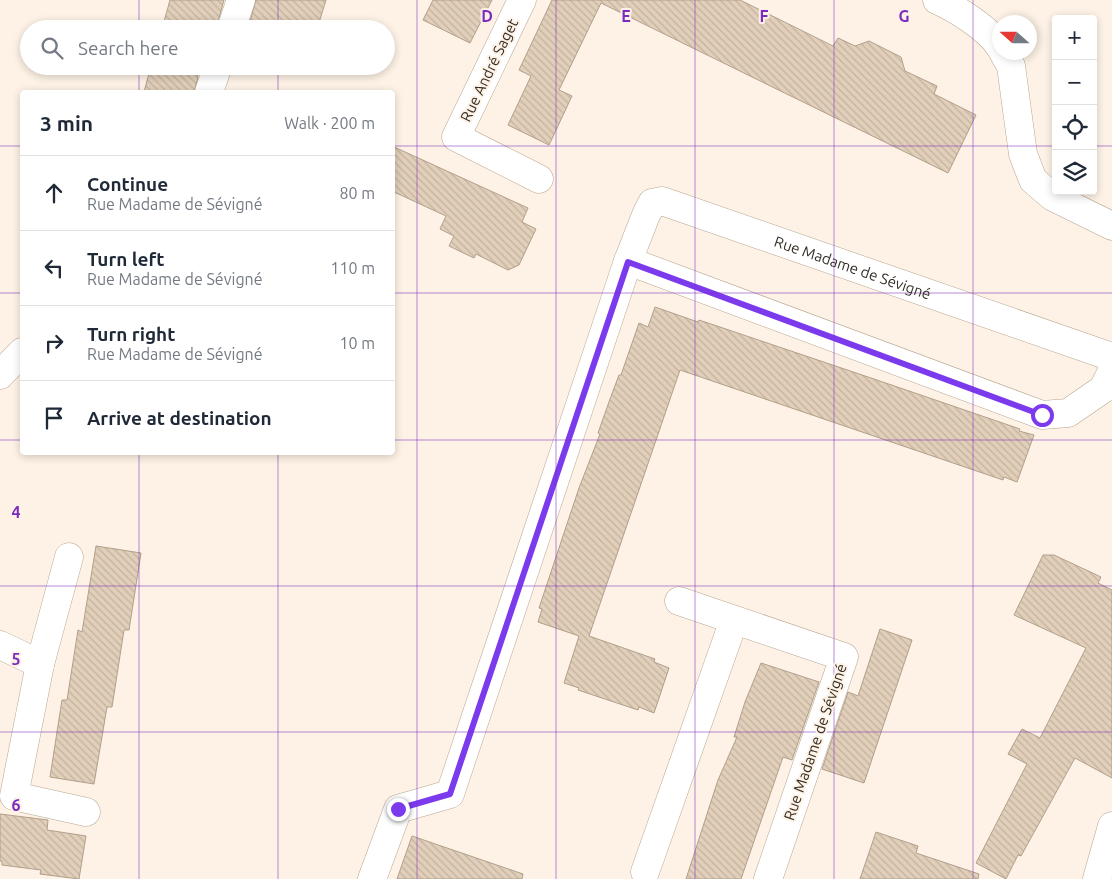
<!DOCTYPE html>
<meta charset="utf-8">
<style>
body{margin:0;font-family:Ubuntu,sans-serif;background:#f2f2f3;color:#1f2937}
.controls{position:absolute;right:15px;top:15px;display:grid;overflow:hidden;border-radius:5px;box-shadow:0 2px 8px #0003}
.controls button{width:45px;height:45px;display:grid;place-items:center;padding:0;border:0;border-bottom:1px solid #e0e1e3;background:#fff;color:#1f2937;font:25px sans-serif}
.compass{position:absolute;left:992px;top:15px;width:45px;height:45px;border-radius:50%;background:#fff;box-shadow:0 2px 8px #0003;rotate:291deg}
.stop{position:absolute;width:15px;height:15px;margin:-11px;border:4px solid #7c3aed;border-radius:50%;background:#fff}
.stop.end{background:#7c3aed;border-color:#fff;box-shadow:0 1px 5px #0008}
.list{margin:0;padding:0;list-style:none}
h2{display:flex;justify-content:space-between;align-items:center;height:65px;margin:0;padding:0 20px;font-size:21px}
h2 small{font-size:16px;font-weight:400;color:#747a83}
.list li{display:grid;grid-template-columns:32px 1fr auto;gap:15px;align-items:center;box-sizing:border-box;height:75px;padding:0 20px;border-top:1px solid #e0e1e3}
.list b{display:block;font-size:19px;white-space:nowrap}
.list p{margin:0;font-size:16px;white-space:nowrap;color:#747a83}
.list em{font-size:16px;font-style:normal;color:#747a83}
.icon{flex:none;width:28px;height:28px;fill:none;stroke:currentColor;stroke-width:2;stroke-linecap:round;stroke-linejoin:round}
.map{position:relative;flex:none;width:1112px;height:879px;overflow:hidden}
.search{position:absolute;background:#fff;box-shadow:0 2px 8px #0003;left:20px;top:20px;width:375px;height:55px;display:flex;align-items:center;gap:12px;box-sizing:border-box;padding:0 18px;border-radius:28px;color:#747a83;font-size:19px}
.panel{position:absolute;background:#fff;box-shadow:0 2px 8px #0003;left:20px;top:90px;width:375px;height:365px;border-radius:5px}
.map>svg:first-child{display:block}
.building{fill:url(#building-back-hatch);stroke:#b19f8b}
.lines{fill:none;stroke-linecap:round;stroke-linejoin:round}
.minor-casing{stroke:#b8a692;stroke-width:29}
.minor{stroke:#fff;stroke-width:28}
.route{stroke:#7c3aed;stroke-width:6}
.grid{fill:none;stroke:#7b2cbf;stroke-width:1;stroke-opacity:0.55}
.labels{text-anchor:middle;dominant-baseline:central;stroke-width:4;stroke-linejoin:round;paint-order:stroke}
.street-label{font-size:15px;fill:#352e26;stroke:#fdf2e5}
.grid-label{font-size:16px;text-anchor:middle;font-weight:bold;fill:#7b2cbf;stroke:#fdf2e5;stroke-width:4;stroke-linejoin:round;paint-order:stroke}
</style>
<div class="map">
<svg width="1112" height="879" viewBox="0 0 1112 879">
<defs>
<pattern id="building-back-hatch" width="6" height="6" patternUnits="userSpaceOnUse" patternTransform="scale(1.25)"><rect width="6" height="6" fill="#e2cfba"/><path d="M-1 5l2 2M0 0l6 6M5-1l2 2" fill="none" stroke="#c2b2a0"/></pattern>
</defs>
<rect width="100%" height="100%" fill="#fdf2e5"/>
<!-- building -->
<g class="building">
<path d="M 170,0 L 224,0 L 216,29 L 162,29 Z"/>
<path d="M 256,0 L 326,0 L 317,29 L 248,29 Z"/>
<path d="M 433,0 L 492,0 L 470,43 L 423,20 Z"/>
<path d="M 552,0 L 740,0 L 833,46 L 838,38 L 855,46 L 869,41 L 901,57 L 905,71 L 937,86 L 934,94 L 976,115 L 948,173 L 601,3 L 559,90 L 572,96 L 549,145 L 508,125 L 531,76 L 519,70 Z"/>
<path d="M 151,66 L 194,66 L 198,77 L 194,92 L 144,92 Z"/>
<path d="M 392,146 L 528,208 L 522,222 L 536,229 L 519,265 L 508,270 L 476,254 L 474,258 L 449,246 L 454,236 L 440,229 L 446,216 L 392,191 Z"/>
<path d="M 655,307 L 698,322 L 699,320 L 714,325 L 874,379 L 1020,429 L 1019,431 L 1034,435 L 1017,482 L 1004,477 L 1003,480 L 680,370 L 589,636 L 655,659 L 654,662 L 669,668 L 654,713 L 639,707 L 638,710 L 578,690 L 579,688 L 564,683 L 579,636 L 538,622 L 542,609 L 539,608 L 579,488 L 600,434 L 598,433 L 610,399 L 619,375 L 621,375 L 639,323 L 648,327 Z"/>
<path d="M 96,546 L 141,553 L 129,630 L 124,630 L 112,707 L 107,707 L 94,784 L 50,777 L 62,700 L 67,700 L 78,630 L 82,632 Z"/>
<path d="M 1043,555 L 1054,555 L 1101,577 L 1098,583 L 1112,590 L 1112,778 L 1075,758 L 1021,856 L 1018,855 L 1006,879 L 976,863 L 1027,764 L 1008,754 L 1022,729 L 1040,738 L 1086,648 L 1014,615 Z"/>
<path d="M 880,629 L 912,640 L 864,783 L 822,769 L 848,692 L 858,696 Z"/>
<path d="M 761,663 L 819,682 L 792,760 L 783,757 L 741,879 L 686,879 L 718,780 L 737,737 L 734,737 L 745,702 Z"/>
<path d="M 0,814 L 48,820 L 47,830 L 86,836 L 79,879 L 40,874 L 41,870 L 2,865 L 2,861 L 0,861 Z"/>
<path d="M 876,832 L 918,846 L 916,853 L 979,874 L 978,879 L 860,879 Z"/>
<path d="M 412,836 L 523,874 L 522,879 L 397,879 Z"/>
</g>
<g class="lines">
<defs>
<g id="minor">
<path d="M 522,0 L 456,137 L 539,179"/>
<path d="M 937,0 C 957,9 989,29 1000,47"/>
<path d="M 231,29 L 241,0"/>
<path d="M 1003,52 L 1011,66 L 1023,154 L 1033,180 L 1053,197 L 1112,226"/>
<path d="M 209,92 L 218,66"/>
<path id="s1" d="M 628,261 L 646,215 L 652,203 L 662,201 L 1112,357"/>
<path d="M 0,375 L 22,352"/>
<path d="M 679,601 L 844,657 L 768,879"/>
<path d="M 0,645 L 40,664 L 69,557"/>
<path d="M 40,664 L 14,796 L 86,812"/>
<path d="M 645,872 L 734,620"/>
<path d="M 372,879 L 398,809 L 450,794 L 628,261 L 1042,415 L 1068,413 L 1103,389 L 1112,371"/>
<path d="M 1097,879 L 1112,826"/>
</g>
</defs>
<!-- minor casing -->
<use href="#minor" class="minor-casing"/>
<!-- minor -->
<use href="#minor" class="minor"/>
</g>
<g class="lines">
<!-- route -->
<path class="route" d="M 398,809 L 450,794 L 628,262 L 1042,415"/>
</g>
<!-- grid -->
<path class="grid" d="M 139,0 L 139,29M 278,0 L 278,29M 417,0 L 417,879M 556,0 L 556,879M 695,0 L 695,879M 834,0 L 834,879M 973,0 L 973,879M 139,66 L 139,92M 278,66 L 278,92M 0,146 L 22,146M 392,146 L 1056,146M 1093,146 L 1112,146M 0,293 L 22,293M 392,293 L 1112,293M 0,440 L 22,440M 392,440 L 1112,440M 139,452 L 139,879M 278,452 L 278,879M 0,586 L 1112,586M 0,732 L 1112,732"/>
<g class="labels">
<!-- street labels -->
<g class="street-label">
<text transform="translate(489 70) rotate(-64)">Rue André Saget</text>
<text stroke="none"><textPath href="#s1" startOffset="275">Rue Madame de Sévigné</textPath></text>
<text transform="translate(815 742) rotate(-71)">Rue Madame de Sévigné</text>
</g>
</g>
<g class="grid-label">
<text x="487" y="22">D</text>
<text x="626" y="22">E</text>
<text x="764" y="22">F</text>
<text x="904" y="22">G</text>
<text x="16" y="518">4</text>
<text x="16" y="665">5</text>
<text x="16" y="811">6</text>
</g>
</svg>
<div class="controls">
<button>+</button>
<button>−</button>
<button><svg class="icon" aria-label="locate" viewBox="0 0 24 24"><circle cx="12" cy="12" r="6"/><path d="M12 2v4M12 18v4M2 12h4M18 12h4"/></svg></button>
<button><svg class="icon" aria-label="layers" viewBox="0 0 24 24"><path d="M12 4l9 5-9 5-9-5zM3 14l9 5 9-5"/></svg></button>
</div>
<svg class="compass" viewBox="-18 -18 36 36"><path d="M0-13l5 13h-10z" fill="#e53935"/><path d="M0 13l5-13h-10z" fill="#747a83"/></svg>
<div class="stop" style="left:1042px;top:415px"></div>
<div class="stop end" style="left:398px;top:809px"></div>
<div class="search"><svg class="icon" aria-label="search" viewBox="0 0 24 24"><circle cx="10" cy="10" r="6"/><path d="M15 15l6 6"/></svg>Search here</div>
<section class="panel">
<h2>3 min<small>Walk · 200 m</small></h2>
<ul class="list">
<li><svg class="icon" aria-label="ahead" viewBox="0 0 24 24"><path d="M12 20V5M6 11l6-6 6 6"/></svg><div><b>Continue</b><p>Rue Madame de Sévigné</p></div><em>80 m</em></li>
<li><svg class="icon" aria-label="left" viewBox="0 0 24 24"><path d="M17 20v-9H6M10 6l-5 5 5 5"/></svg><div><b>Turn left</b><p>Rue Madame de Sévigné</p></div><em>110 m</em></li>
<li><svg class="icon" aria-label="right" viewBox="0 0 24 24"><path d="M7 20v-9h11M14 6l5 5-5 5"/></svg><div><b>Turn right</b><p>Rue Madame de Sévigné</p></div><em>10 m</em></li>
<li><svg class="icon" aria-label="arrive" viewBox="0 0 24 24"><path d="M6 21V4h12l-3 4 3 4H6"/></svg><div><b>Arrive at destination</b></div></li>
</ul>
</section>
</div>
